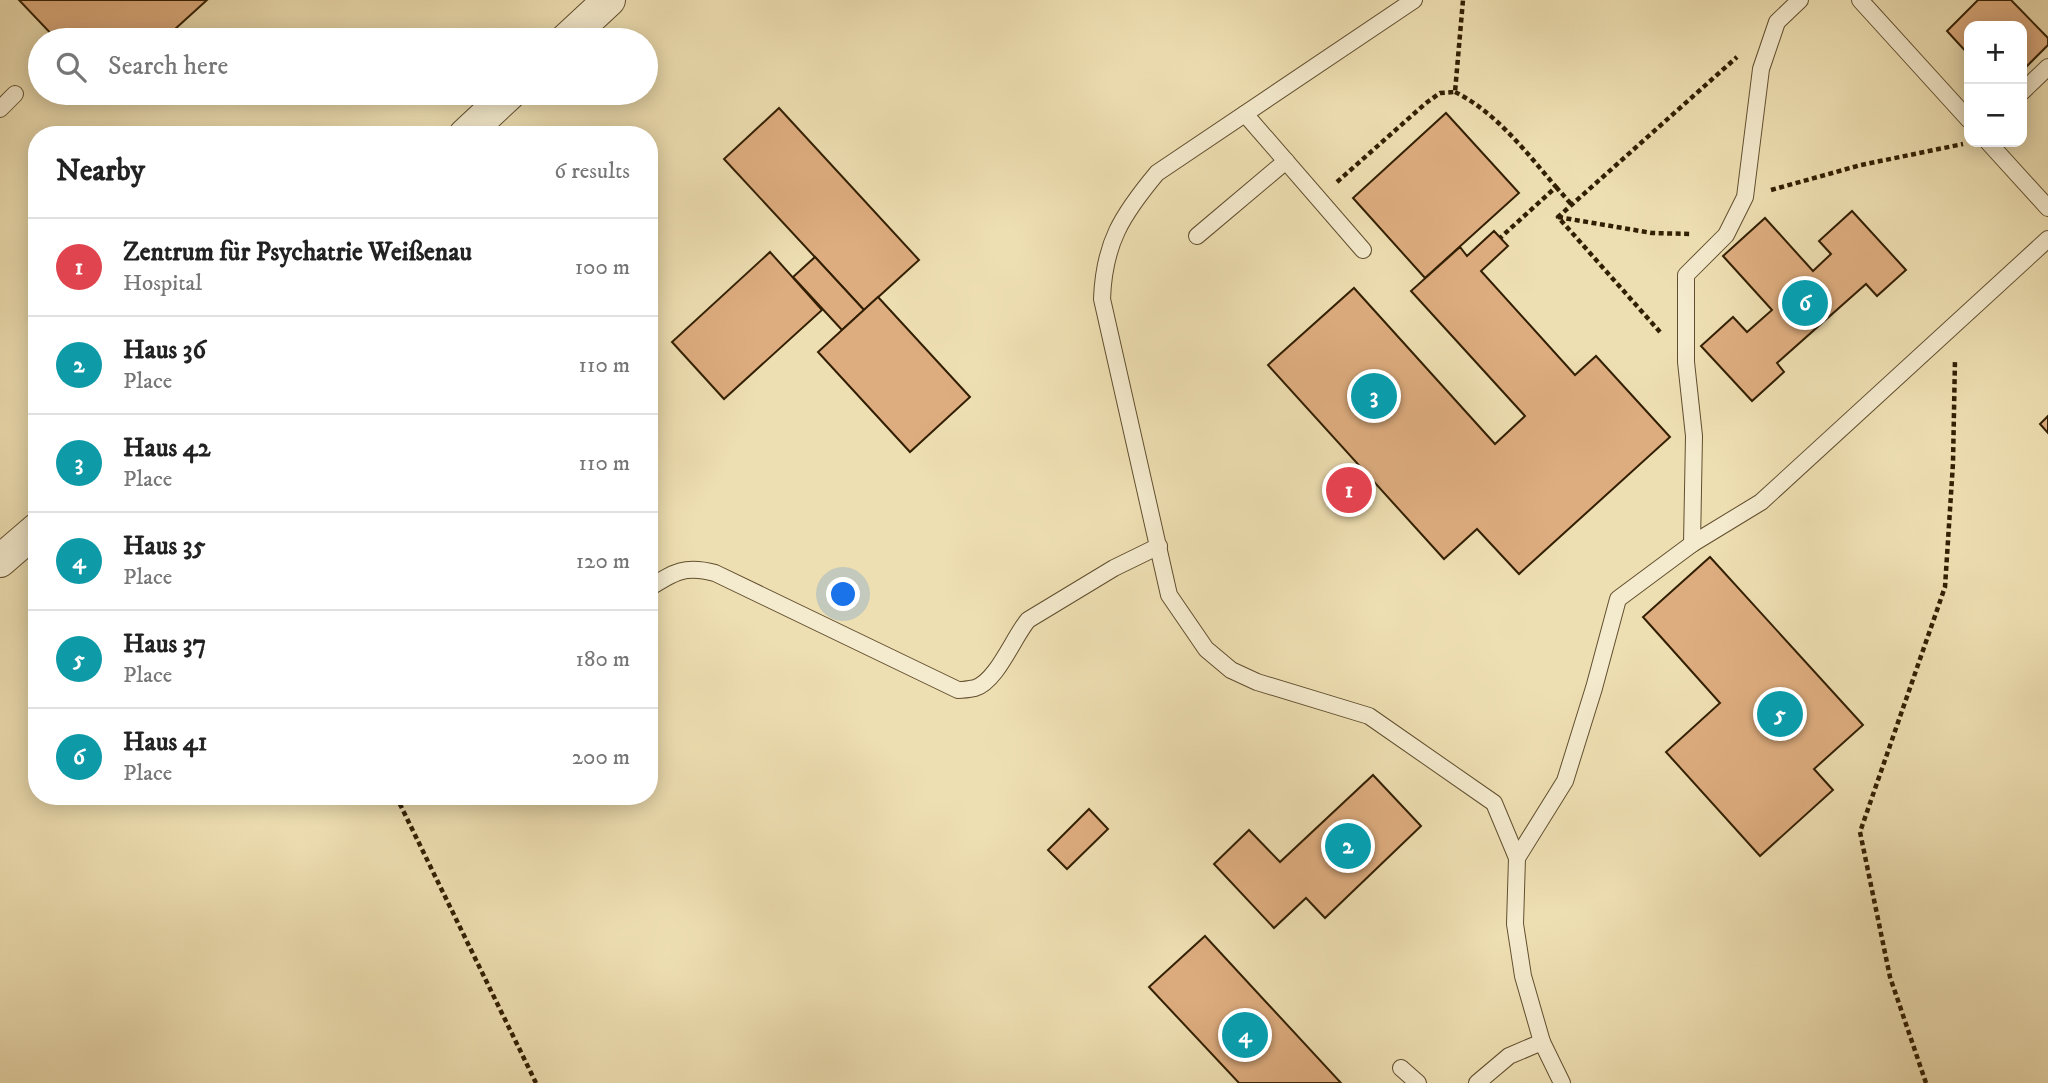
<!DOCTYPE html>
<meta charset="utf-8">
<style>
body{margin:0;font-family:"IM FELL DW Pica",serif;background:#f2f2f2;color:#222}
.controls{position:absolute;right:21px;top:21px;display:grid;overflow:hidden;border-radius:14px;box-shadow:0 4px 18px #0003}
.controls button{width:63px;height:63px;display:grid;place-items:center;padding:0;border:0;border-bottom:2px solid #e0e0e0;background:#fff;color:#222;font:35px sans-serif}
.you{position:absolute;left:844px;top:595px;width:24px;height:24px;margin:-18px;border:5px solid #fff;border-radius:50%;background:#1a73e8;box-shadow:0 0 0 10px #1a73e833}
.badge{display:grid;place-items:center;width:46px;height:46px;border-radius:50%;background:#111827;color:#fff;font-size:23px;font-weight:700}
.pin{position:absolute;translate:-50% -50%;border:4px solid #fff;box-shadow:0 2px 7px #0006}
.list{margin:0;padding:0;list-style:none}
h2{display:flex;justify-content:space-between;align-items:center;height:91px;margin:0;padding:0 28px;font-size:30px}
h2 small{font-size:23px;font-weight:400;color:#767676}
.list li{display:grid;grid-template-columns:46px 1fr auto;gap:21px;align-items:center;box-sizing:border-box;height:98px;padding:0 28px;border-top:2px solid #e0e0e0}
.list b{display:block;font-size:26px;white-space:nowrap}
.list p{margin:0;font-size:23px;white-space:nowrap;color:#767676}
.list em{font-size:23px;font-style:normal;color:#767676}
.icon{flex:none;width:38px;height:38px;fill:none;stroke:currentColor;stroke-width:2;stroke-linecap:round;stroke-linejoin:round}
.map{position:relative;flex:none;width:2048px;height:1083px;overflow:hidden}
.search{position:absolute;background:#fff;box-shadow:0 4px 18px #0003;left:28px;top:28px;width:630px;height:77px;display:flex;align-items:center;gap:18px;box-sizing:border-box;padding:0 24px;border-radius:38px;color:#767676;font-size:26px}
.panel{position:absolute;background:#fff;box-shadow:0 4px 18px #0003;left:28px;top:126px;width:630px;height:679px;border-radius:28px}
.map>svg:first-child{display:block}
.building{fill:#dead7f;stroke:#321f03;stroke-width:2}
.lines{fill:none;stroke-linecap:round;stroke-linejoin:round}
.service-casing{stroke:#614f2f;stroke-width:18}
.minor-casing{stroke:#614f2f;stroke-width:34}
.path{stroke:#321f03;stroke-width:4.5;stroke-dasharray:5 3.5;stroke-linecap:butt}
.service{stroke:#f4eacd;stroke-width:16}
.minor{stroke:#f4eacd;stroke-width:32}
</style>
<div class="map">
<svg width="2048" height="1083" viewBox="0 0 2048 1083">
<rect width="100%" height="100%" fill="#eedfb2"/>
<filter id="stains"><feTurbulence type="fractalNoise" baseFrequency=".00286" numOctaves="4"/><feColorMatrix values="0 0 0 0 .2 0 0 0 0 .09 0 0 0 0 .02 0 0 0 .5 -.17"/></filter>
<radialGradient id="worn" r=".72"><stop offset=".6" stop-color="#630" stop-opacity="0"/><stop offset="1" stop-color="#630" stop-opacity=".3"/></radialGradient>
<!-- building -->
<g class="building">
<path d="M 19,0 L 207,0 L 163,40 L 57,40 Z"/>
<path d="M 1978,0 L 2011,0 L 2048,38 L 2048,45 L 2022,71 L 2022,26 L 1969,26 L 1969,55 L 1947,31 Z"/>
<path d="M 779,108 L 919,260 L 864,310 L 724,159 Z"/>
<path d="M 1446,113 L 1519,193 L 1425,278 L 1353,198 Z"/>
<path d="M 1852,211 L 1906,270 L 1877,296 L 1866,284 L 1777,363 L 1784,372 L 1752,401 L 1701,346 L 1733,317 L 1747,332 L 1772,310 L 1723,256 L 1765,218 L 1813,271 L 1831,254 L 1819,241 Z"/>
<path d="M 1494,231 L 1508,246 L 1481,271 L 1575,375 L 1596,356 L 1670,437 L 1519,574 L 1477,529 L 1444,559 L 1268,365 L 1354,288 L 1495,444 L 1525,416 L 1411,291 L 1460,247 L 1467,256 Z"/>
<path d="M 770,252 L 822,310 L 724,399 L 672,342 Z"/>
<path d="M 815,257 L 864,310 L 842,330 L 793,277 Z"/>
<path d="M 878,297 L 970,397 L 910,452 L 818,352 Z"/>
<path d="M 2048,416 L 2048,433 L 2040,424 Z"/>
<path d="M 1710,557 L 1863,725 L 1814,769 L 1833,790 L 1760,856 L 1666,752 L 1720,703 L 1643,617 Z"/>
<path d="M 1373,775 L 1421,826 L 1325,918 L 1306,898 L 1274,928 L 1214,864 L 1249,830 L 1280,862 Z"/>
<path d="M 1089,809 L 1108,829 L 1067,869 L 1048,850 Z"/>
<path d="M 1205,936 L 1341,1083 L 1239,1083 L 1149,987 Z"/>
</g>
<g class="lines">
<defs>
<g id="service">
<path d="M 1414,0 L 1157,173 C 1122,215 1104,243 1102,299 L 1169,595 L 1206,649 L 1231,670 L 1257,682 L 1369,716 L 1494,803 L 1517,858 L 1515,924 L 1523,976 L 1542,1042 L 1509,1056 L 1477,1083"/>
<path d="M 1860,0 L 1969,120"/>
<path d="M 2022,92 L 2048,67"/>
<path d="M 0,109 L 15,94"/>
<path d="M 1245,114 L 1363,250"/>
<path d="M 1988,142 L 2048,208"/>
<path d="M 1197,236 L 1286,161"/>
<path d="M 1692,544 L 1761,502 L 2048,239"/>
<path d="M 649,588 C 674,572 685,565 715,573 L 958,690 C 964,690 970,689 975,688 C 997,681 1013,638 1028,620 L 1114,568 L 1159,546"/>
<path d="M 1517,858 L 1565,781 L 1594,688 L 1618,599 L 1692,544 L 1694,436 L 1686,362 L 1686,275 L 1726,235 L 1745,197 L 1761,69 L 1777,22 L 1800,0"/>
<path d="M 1542,1042 L 1562,1083"/>
<path d="M 1401,1068 L 1418,1083"/>
</g>
<g id="minor">
<path d="M 566,40 L 609,0"/>
<path d="M 465,135 L 510,93"/>
<path d="M 0,561 L 37,529"/>
</g>
</defs>
<!-- service casing -->
<use href="#service" class="service-casing"/>
<!-- minor casing -->
<use href="#minor" class="minor-casing"/>
<!-- path -->
<g class="path">
<path d="M 1455,92 C 1497,113 1526,152 1556,187 L 1500,238"/>
<path d="M 1337,182 L 1426,103 L 1440,93 L 1455,92 L 1463,0"/>
<path d="M 1556,187 L 1572,205"/>
<path d="M 1771,190 L 1861,165 L 1963,144"/>
<path d="M 1558,217 L 1652,233 L 1691,234"/>
<path d="M 1660,332 L 1558,217 L 1737,57"/>
<path d="M 396,796 L 536,1083"/>
<path d="M 1926,1083 L 1890,977 L 1860,832 L 1945,587 L 1953,463 L 1955,359"/>
</g>
<!-- service -->
<use href="#service" class="service"/>
<!-- minor -->
<use href="#minor" class="minor"/>
</g>
<rect width="100%" height="100%" filter="url(#stains)"/>
<rect width="100%" height="100%" fill="url(#worn)"/>
</svg>
<div class="controls">
<button>+</button>
<button>−</button>
</div>
<div class="you"></div>
<div class="pin badge" style="left:1349px;top:490px;background:#e0444e">1</div>
<div class="pin badge" style="left:1348px;top:846px;background:#0f9aa8">2</div>
<div class="pin badge" style="left:1374px;top:396px;background:#0f9aa8">3</div>
<div class="pin badge" style="left:1245px;top:1035px;background:#0f9aa8">4</div>
<div class="pin badge" style="left:1780px;top:714px;background:#0f9aa8">5</div>
<div class="pin badge" style="left:1805px;top:303px;background:#0f9aa8">6</div>
<div class="search"><svg class="icon" aria-label="search" viewBox="0 0 24 24"><circle cx="10" cy="10" r="6"/><path d="M15 15l6 6"/></svg>Search here</div>
<section class="panel">
<h2>Nearby<small>6 results</small></h2>
<ul class="list">
<li><span class="badge" style="background:#e0444e">1</span><div><b>Zentrum für Psychatrie Weißenau</b><p>Hospital</p></div><em>100 m</em></li>
<li><span class="badge" style="background:#0f9aa8">2</span><div><b>Haus 36</b><p>Place</p></div><em>110 m</em></li>
<li><span class="badge" style="background:#0f9aa8">3</span><div><b>Haus 42</b><p>Place</p></div><em>110 m</em></li>
<li><span class="badge" style="background:#0f9aa8">4</span><div><b>Haus 35</b><p>Place</p></div><em>120 m</em></li>
<li><span class="badge" style="background:#0f9aa8">5</span><div><b>Haus 37</b><p>Place</p></div><em>180 m</em></li>
<li><span class="badge" style="background:#0f9aa8">6</span><div><b>Haus 41</b><p>Place</p></div><em>200 m</em></li>
</ul>
</section>
</div>
